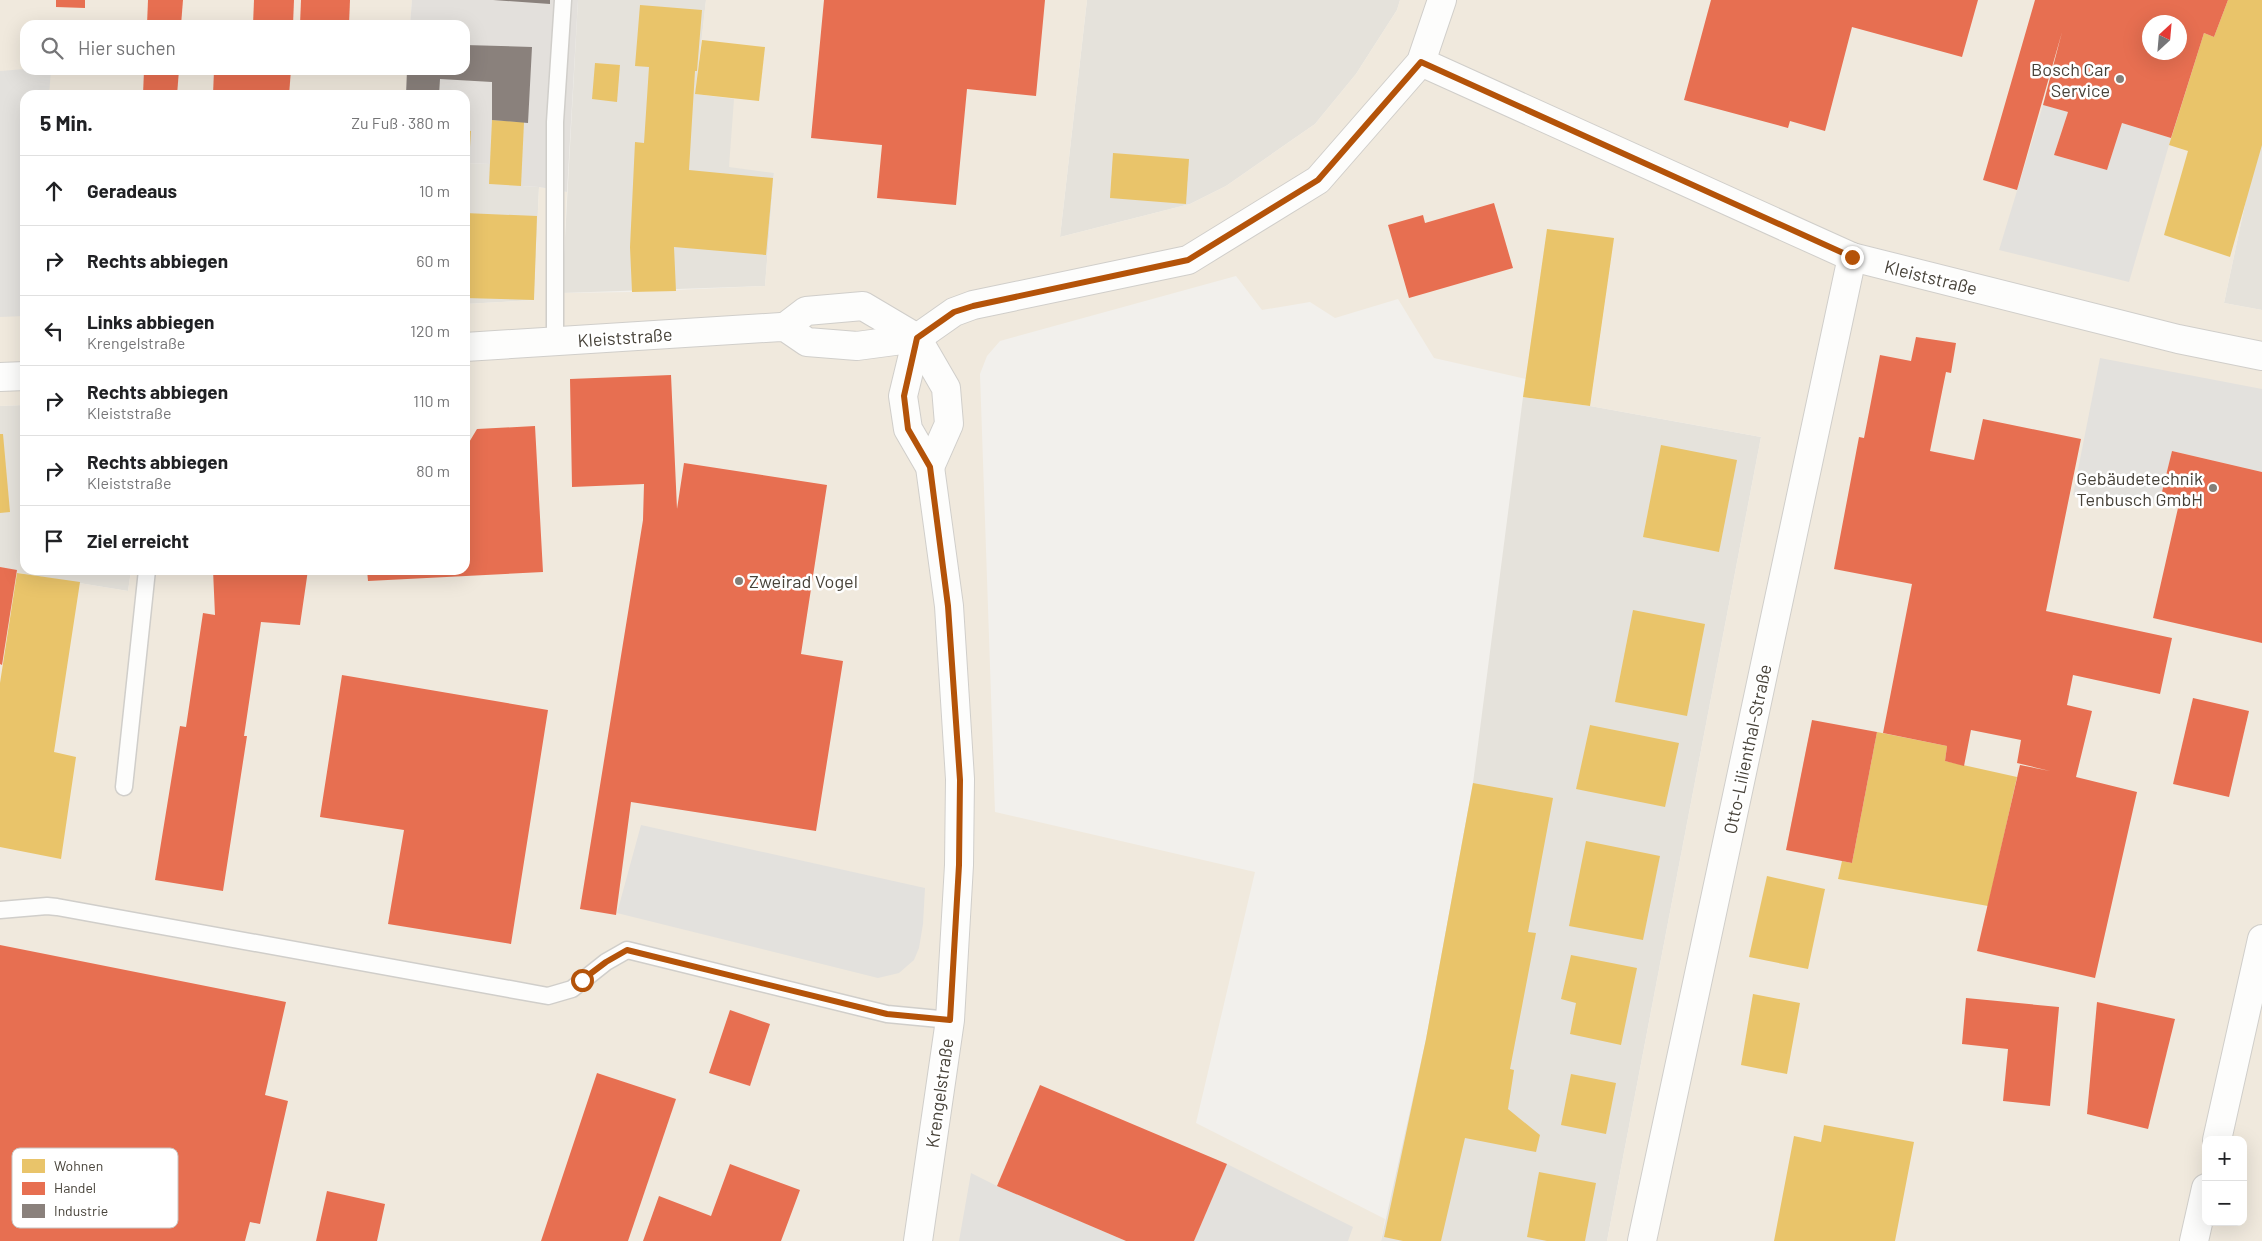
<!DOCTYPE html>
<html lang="de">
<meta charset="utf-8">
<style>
body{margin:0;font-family:Barlow,sans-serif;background:#f6f6f6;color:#202124}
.controls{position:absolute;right:15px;bottom:15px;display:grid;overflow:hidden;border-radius:10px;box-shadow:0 5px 20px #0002}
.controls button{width:45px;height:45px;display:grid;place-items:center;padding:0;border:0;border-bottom:1px solid #e0e0e0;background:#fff;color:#202124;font:25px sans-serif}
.compass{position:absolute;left:2142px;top:15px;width:45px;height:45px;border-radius:50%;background:#fff;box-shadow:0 5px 20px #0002;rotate:26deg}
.stop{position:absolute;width:15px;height:15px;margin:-11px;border:4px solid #b45309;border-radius:50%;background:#fff}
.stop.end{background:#b45309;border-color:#fff;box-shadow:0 1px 5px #0008}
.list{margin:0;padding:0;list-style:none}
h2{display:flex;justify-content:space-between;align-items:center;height:65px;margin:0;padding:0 20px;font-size:21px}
h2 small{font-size:16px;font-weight:400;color:#757577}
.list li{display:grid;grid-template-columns:32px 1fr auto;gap:15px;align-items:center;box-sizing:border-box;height:70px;padding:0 20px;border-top:1px solid #e0e0e0}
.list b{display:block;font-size:19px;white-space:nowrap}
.list p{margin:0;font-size:16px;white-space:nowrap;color:#757577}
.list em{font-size:16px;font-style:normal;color:#757577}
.icon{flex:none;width:28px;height:28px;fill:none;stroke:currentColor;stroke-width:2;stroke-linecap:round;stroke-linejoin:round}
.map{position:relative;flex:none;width:2262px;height:1241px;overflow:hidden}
.search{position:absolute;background:#fff;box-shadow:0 5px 20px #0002;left:20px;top:20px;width:450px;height:55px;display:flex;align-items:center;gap:12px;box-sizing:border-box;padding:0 18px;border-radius:15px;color:#757577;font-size:19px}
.panel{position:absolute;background:#fff;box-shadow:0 5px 20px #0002;left:20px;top:90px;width:450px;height:485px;border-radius:15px}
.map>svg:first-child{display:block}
.residential{fill:#e5e2db}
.commercial{fill:#f0e9dd;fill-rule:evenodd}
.industrial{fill:#e3e0dc}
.parking{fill:#e3e1dd}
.homes{fill:#e9c46a}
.shops{fill:#e76f51;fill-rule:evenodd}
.industry{fill:#8a817c}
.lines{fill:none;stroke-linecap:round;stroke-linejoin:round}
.service-casing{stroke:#d0ceca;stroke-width:19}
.minor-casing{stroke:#d0ceca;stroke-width:30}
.service{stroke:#fdfdfc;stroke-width:16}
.minor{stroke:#fdfdfc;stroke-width:28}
.route{stroke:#b45309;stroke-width:6}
.poi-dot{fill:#837f78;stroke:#fff;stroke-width:2}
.labels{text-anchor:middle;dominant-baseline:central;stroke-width:5;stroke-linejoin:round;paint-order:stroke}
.poi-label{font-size:18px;fill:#474239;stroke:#fff;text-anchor:end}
.street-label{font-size:18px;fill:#474239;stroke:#fff}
.key{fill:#fff;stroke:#c8c6c4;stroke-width:1}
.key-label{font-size:14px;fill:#474239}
</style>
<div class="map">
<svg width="2262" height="1241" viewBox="0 0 2262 1241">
<rect width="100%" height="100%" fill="#f2f0ec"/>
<!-- residential -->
<g class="residential">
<path d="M 578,0 L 706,0 L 696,94 L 734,98 L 774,173 L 765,286 L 562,293 Z"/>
<path d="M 1087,0 L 1400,0 L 1397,10 L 1356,74 L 1315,124 L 1226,186 L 1190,204 L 1060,237 Z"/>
<path d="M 2262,141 L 2262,310 L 2224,303 L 2251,176 Z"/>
<path d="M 465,163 L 489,164 L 489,184 L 539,187 L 534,300 L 465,304 Z"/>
<path d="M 1523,397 L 1590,406 L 1761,437 L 1607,1241 L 1381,1241 L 1426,1039 L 1473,783 Z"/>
<path d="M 25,405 L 25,570 L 131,570 L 128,591 L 0,570 L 0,406 Z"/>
</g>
<!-- commercial -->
<g class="commercial">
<path d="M 0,0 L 412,0 L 410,25 L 25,25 L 25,70 L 408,70 L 406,95 L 25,95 L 25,405 L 0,406 Z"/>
<path d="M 706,0 L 1087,0 L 1060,237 L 1190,204 L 1226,186 L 1315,124 L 1356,74 L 1397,10 L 1400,0 L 2262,0 L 2251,176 L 2224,303 L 2262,310 L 2262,1241 L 1607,1241 L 1761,437 L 1590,406 L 1523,397 L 1526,379 L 1434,358 L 1398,299 L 1335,318 L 1310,302 L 1262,310 L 1236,276 L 1000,341 L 987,356 L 980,374 L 995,812 L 1255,872 L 1196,1123 L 1385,1219 L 1381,1241 L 0,1241 L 0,570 L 128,591 L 131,570 L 465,570 L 465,304 L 534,300 L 539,187 L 567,192 L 562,293 L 632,292 L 765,286 L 774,173 L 729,167 L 734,99 L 695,94 ZM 2150,22 L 2180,22 L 2180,52 L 2150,52 ZM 2206,1140 L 2243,1140 L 2243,1222 L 2206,1222 Z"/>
</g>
<!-- industrial -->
<path class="industrial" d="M 412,0 L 578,0 L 567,192 L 539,187 L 489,184 L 489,164 L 465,163 L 465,95 L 406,95 L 408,70 L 465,70 L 465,25 L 410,25 Z"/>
<!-- parking -->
<g class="parking">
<path d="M 25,69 L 51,70 L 49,95 L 25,95 L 25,316 L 0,317 L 0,71 Z"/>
<path d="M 2043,105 L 2068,112 L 2054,155 L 2107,170 L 2122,123 L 2171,138 L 2129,282 L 1999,250 Z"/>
<path d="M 2100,358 L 2262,389 L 2262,472 L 2172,451 L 2159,504 L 2073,495 Z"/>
<path d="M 641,825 L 925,888 L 923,924 L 919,948 L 914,960 L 899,973 L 878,978 L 617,913 Z"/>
<path d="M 1227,1164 L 1353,1227 L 1348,1241 L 1194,1241 Z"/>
<path d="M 971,1173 L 997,1186 L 1126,1241 L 959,1241 Z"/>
</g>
<!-- homes -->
<g class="homes">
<path d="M 2228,0 L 2262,0 L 2262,145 L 2230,257 L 2164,235 L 2188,151 L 2169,145 L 2204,33 L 2214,37 Z"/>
<path d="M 640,5 L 702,10 L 697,71 L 695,71 L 689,170 L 773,178 L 766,255 L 674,247 L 676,291 L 632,292 L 630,247 L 635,142 L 644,143 L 649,67 L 635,66 Z"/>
<path d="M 702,40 L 765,47 L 759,101 L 695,94 Z"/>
<path d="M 595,63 L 620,65 L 617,102 L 592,99 Z"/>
<path d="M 492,120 L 524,122 L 521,186 L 489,184 Z"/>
<path d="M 465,130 L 471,131 L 469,163 L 465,163 Z"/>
<path d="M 1113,153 L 1189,159 L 1186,204 L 1110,198 Z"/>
<path d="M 465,213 L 537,216 L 534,300 L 465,298 Z"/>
<path d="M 1547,229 L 1614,238 L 1590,406 L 1523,397 Z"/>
<path d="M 0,434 L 3,434 L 10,512 L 0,513 Z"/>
<path d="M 1661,445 L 1737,460 L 1719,552 L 1643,537 Z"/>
<path d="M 17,573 L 80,582 L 54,752 L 76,757 L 61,859 L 0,847 L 0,683 Z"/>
<path d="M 1633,610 L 1705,624 L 1687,716 L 1615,702 Z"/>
<path d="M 1590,725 L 1679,743 L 1665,807 L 1576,789 Z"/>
<path d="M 1877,732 L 1947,746 L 1945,761 L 2017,777 L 1988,906 L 1838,879 L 1842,861 L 1852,863 Z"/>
<path d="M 1473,783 L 1553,798 L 1528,932 L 1536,933 L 1510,1069 L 1514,1070 L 1508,1109 L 1540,1135 L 1536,1152 L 1465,1138 L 1441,1241 L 1403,1241 L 1384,1237 L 1426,1039 Z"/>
<path d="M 1586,841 L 1660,856 L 1643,940 L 1569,926 Z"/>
<path d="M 1767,876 L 1825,889 L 1808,969 L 1749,957 Z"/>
<path d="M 1571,955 L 1637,968 L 1621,1045 L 1570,1034 L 1576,1003 L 1561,999 Z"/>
<path d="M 1753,994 L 1800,1003 L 1787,1074 L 1741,1065 Z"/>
<path d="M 1571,1074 L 1616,1083 L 1606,1134 L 1561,1125 Z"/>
<path d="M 1824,1125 L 1914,1142 L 1895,1241 L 1774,1241 L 1794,1136 L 1821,1142 Z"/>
<path d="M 1539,1172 L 1596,1183 L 1585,1241 L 1547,1241 L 1527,1237 Z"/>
</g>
<!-- shops -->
<g class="shops">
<path d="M 56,0 L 85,0 L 85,8 L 56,7 Z"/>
<path d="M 148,0 L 183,0 L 181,25 L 147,25 Z"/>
<path d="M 254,0 L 294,0 L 293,25 L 253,25 Z"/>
<path d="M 301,0 L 350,0 L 349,25 L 300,25 Z"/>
<path d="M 824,0 L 1045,0 L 1036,96 L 967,89 L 956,205 L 877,198 L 882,145 L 811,138 Z"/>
<path d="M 1711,0 L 1978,0 L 1962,57 L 1852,27 L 1825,131 L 1790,121 L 1788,128 L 1684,100 Z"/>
<path d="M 2035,0 L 2228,0 L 2214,37 L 2204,33 L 2171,138 L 2122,123 L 2107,170 L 2054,155 L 2068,112 L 2043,105 L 2062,32 L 2017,190 L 1983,180 ZM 2150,22 L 2180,22 L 2180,52 L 2150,52 Z"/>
<path d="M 144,70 L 179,70 L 177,95 L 143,95 Z"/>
<path d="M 214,70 L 291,70 L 289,95 L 213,95 Z"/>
<path d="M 1494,203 L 1513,268 L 1409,298 L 1388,225 L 1423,215 L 1425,223 Z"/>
<path d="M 1916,337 L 1956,343 L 1951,373 L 1946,372 L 1930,451 L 1974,460 L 1983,419 L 2081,439 L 2046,611 L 2172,638 L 2160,694 L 2073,675 L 2067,705 L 2092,711 L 2076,777 L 2137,792 L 2095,978 L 1977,951 L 2020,765 L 2050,771 L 2017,763 L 2021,740 L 1971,730 L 1964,766 L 1945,761 L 1947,746 L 1883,733 L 1912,584 L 1834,569 L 1859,437 L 1864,438 L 1880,355 L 1911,361 Z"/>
<path d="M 671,375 L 677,509 L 684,463 L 827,485 L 801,654 L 843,661 L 816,831 L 631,802 L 616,915 L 580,909 L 643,520 L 644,484 L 572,487 L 570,379 Z"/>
<path d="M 535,426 L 543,572 L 368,581 L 367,570 L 465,570 L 465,444 L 468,444 L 477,429 Z"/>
<path d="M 2172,451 L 2262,472 L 2262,643 L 2153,618 L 2178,508 L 2159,504 Z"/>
<path d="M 0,567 L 17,570 L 2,665 L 0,664 Z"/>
<path d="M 213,570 L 308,570 L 300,625 L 261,622 L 244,736 L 247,736 L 223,891 L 155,880 L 180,726 L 186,727 L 203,613 L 215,615 Z"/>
<path d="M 342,675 L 548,710 L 511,944 L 388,924 L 404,830 L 320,817 Z"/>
<path d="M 2193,698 L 2249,711 L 2229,797 L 2173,784 Z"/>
<path d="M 1812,720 L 1877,732 L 1852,863 L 1786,850 Z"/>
<path d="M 0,945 L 286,1002 L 265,1095 L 288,1101 L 260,1224 L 250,1222 L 245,1241 L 0,1241 Z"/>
<path d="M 1966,998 L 2059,1007 L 2050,1106 L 2003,1101 L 2008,1049 L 1962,1044 Z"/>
<path d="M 2097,1002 L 2175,1019 L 2148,1129 L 2087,1114 Z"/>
<path d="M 730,1010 L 770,1024 L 750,1086 L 709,1073 Z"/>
<path d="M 597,1073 L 676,1099 L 628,1241 L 541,1241 Z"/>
<path d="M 1040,1085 L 1227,1164 L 1194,1241 L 1126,1241 L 997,1186 Z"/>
<path d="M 730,1164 L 800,1190 L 781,1241 L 643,1241 L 659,1196 L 711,1216 Z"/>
<path d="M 327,1191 L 385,1204 L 377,1241 L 316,1241 Z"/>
</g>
<!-- industry -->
<g class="industry">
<path d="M 493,0 L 550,0 L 550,4 Z"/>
<path d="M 465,45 L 532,47 L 528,123 L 492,120 L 492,82 L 440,79 L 439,95 L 406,95 L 407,70 L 465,70 Z"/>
</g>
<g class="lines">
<defs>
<g id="service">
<path d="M 555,341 L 555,122 L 563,0"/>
<path d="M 124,787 L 147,570"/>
<path d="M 0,910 L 47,906 L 57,907 L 548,996 L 572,989 L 606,962 L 627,950 L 887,1014 L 950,1020"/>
</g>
<g id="minor">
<path d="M 1421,62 L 1852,257 L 2178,339 L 2262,356"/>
<path d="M 785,327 L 806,311 L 863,306 L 917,338 L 946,388 L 949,424 L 930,467"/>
<path d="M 917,338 L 903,396 L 908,429 L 930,467 L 949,606 L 960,779 L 959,865 L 950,1020 L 918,1241"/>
<path d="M 465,347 L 781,327 L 785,327 L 807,342 L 857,346 L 917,338 L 954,312 L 973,305 L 1188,260 L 1318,180 L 1421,62 L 1442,0"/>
<path d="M 0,377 L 25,376"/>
<path d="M 2217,1140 L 2262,939"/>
<path d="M 1642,1241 L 1852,257"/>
<path d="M 2194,1241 L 2206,1188"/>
</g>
</defs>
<!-- service casing -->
<use href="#service" class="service-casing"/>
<!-- minor casing -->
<use href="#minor" class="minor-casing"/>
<!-- service -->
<use href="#service" class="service"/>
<!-- minor -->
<use href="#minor" class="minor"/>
</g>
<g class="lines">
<!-- route -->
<path class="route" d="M 582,980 L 606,962 L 627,950 L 887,1014 L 950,1020 L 959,865 L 960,780 L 948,606 L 930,467 L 908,429 L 904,396 L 917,338 L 954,312 L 973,306 L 1188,260 L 1318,180 L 1421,62 L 1852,257"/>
</g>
<!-- markers -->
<g class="poi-dot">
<circle cx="2120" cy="79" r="5"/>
<circle cx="2213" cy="488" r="5"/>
<circle cx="739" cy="581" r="5"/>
</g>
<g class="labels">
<!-- poi labels -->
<g class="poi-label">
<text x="2110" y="69">Bosch Car<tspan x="2110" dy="21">Service</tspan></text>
<text x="2203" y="478">Gebäudetechnik<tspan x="2203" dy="21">Tenbusch GmbH</tspan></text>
<text x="749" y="581" text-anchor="start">Zweirad Vogel</text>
</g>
<!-- street labels -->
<g class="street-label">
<text transform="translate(1931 277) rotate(14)">Kleiststraße</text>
<text transform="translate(625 337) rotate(-4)">Kleiststraße</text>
<text transform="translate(1747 749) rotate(-78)">Otto-Lilienthal-Straße</text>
<text transform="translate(939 1093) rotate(-82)">Krengelstraße</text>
</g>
</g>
<!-- legend -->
<rect x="12" y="1148" width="166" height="80" rx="8" class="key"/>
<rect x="22" y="1159" width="23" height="14" fill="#e9c46a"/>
<rect x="22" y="1182" width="23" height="13" fill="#e76f51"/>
<rect x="22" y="1204" width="23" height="14" fill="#8a817c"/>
<g class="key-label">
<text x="54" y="1171">Wohnen</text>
<text x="54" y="1193">Handel</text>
<text x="54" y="1216">Industrie</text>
</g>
</svg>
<div class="controls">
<button>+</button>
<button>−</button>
</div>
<svg class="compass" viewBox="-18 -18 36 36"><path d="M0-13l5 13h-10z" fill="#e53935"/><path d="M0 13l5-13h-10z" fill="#757577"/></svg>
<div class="stop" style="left:582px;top:980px"></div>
<div class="stop end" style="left:1852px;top:257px"></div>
<div class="search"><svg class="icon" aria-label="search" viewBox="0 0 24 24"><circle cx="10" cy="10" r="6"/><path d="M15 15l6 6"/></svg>Hier suchen</div>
<section class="panel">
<h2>5 Min.<small>Zu Fuß · 380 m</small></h2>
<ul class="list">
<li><svg class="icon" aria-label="ahead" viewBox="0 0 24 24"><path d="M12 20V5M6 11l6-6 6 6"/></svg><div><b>Geradeaus</b></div><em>10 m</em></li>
<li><svg class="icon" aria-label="right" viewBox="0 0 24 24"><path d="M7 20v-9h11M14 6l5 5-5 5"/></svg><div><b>Rechts abbiegen</b></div><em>60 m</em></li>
<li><svg class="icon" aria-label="left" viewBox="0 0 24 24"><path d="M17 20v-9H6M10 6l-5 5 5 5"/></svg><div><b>Links abbiegen</b><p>Krengelstraße</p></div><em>120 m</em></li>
<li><svg class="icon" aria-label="right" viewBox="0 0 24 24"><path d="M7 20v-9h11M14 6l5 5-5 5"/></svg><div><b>Rechts abbiegen</b><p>Kleiststraße</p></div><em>110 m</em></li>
<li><svg class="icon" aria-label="right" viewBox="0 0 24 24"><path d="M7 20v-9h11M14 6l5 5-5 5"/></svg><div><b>Rechts abbiegen</b><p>Kleiststraße</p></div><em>80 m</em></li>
<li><svg class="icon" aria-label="arrive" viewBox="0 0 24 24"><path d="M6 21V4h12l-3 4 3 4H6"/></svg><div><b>Ziel erreicht</b></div></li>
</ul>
</section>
</div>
